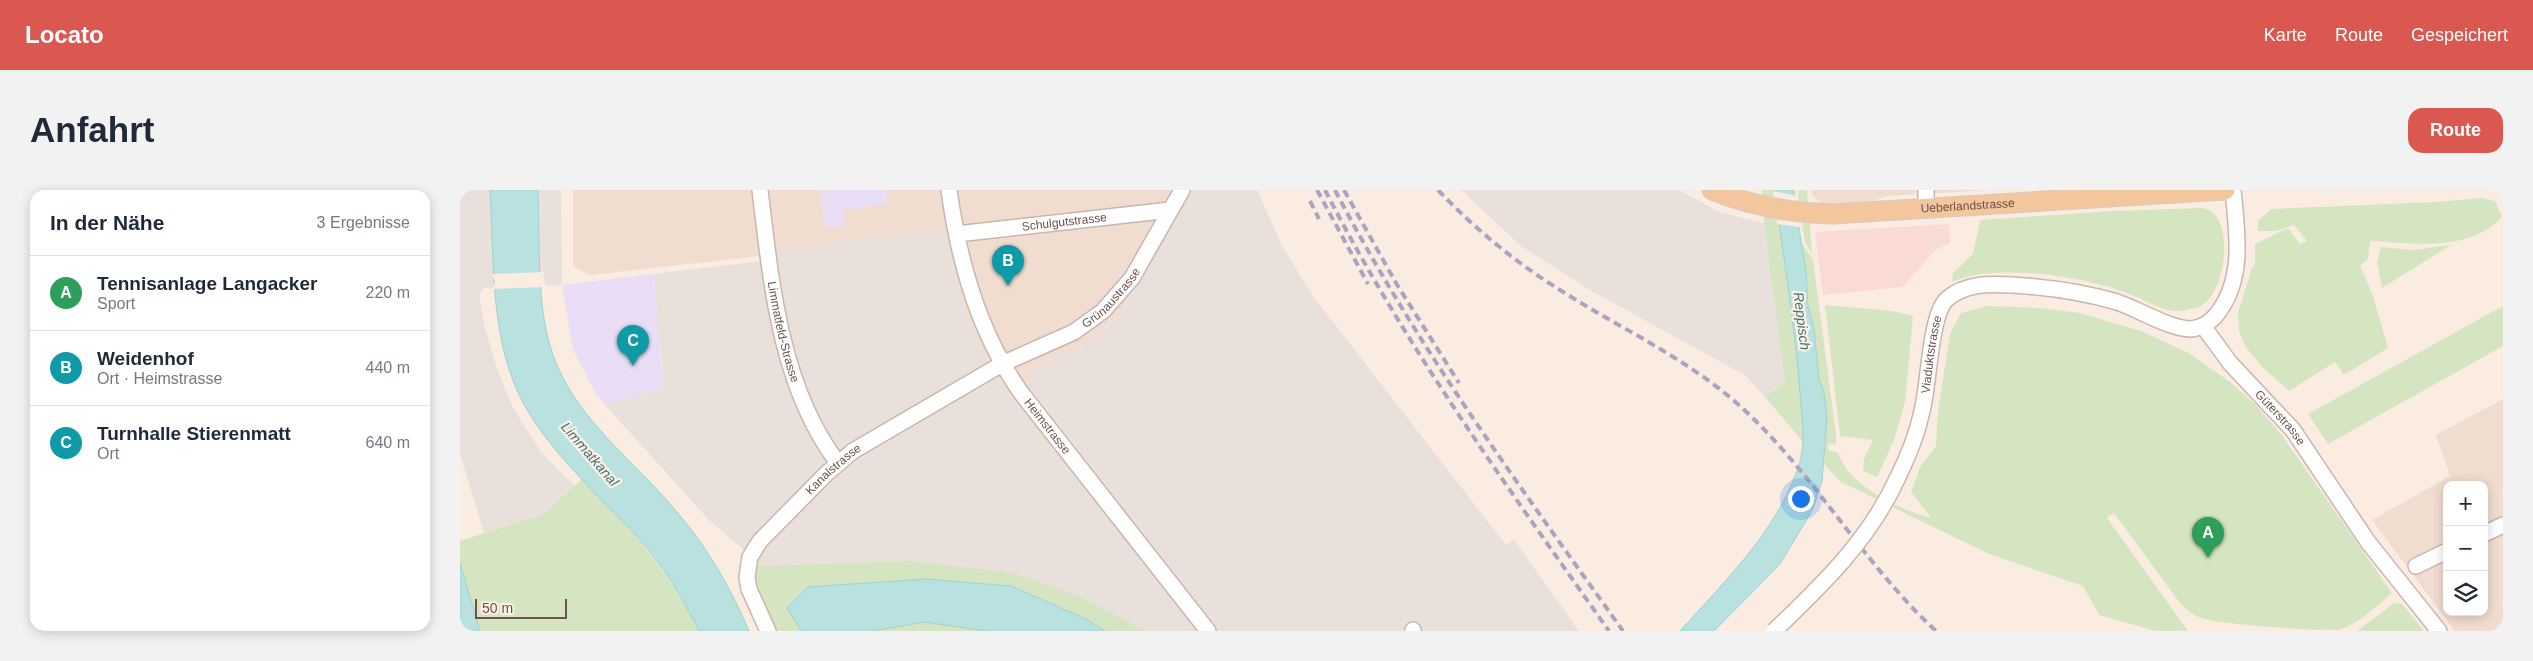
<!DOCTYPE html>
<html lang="de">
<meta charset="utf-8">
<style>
body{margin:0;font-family:Arial,sans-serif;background:#f2f2f3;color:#1f2937}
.controls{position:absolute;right:15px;bottom:15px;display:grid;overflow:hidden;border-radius:10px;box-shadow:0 2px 12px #0003}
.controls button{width:45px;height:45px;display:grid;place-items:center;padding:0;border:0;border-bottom:1px solid #e0e1e3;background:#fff;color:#1f2937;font:25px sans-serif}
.scale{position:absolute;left:15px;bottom:12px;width:92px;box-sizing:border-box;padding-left:5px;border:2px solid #6e514a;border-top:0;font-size:14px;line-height:18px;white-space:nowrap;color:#6e514a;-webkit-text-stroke:4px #fdf1e7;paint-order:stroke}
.you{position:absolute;left:1340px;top:308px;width:18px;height:18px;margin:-12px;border:4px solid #fff;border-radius:50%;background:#1a73e8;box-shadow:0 0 0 8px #1a73e833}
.badge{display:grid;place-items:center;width:32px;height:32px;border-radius:50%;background:#da5850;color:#fff;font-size:16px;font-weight:700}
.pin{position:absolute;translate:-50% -41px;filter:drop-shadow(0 1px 2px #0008)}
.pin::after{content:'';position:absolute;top:26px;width:18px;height:15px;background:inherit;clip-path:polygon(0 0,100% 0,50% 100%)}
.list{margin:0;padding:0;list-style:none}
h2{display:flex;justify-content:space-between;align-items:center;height:65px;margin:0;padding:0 20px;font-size:21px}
h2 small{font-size:16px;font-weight:400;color:#747a83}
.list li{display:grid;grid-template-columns:32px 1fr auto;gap:15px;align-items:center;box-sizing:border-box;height:75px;padding:0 20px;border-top:1px solid #e0e1e3}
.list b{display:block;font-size:19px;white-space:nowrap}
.list p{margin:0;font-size:16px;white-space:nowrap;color:#747a83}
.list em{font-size:16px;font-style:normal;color:#747a83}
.icon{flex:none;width:28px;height:28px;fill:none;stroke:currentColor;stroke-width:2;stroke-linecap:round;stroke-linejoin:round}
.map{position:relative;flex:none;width:2043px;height:441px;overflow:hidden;border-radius:15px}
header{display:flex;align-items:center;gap:30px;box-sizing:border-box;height:70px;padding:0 25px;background:#da5850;color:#fff}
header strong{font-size:24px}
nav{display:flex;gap:28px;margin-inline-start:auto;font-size:18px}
.intro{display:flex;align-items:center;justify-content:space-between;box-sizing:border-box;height:120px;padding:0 30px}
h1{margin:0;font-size:35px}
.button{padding:12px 22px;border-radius:15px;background:#da5850;color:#fff;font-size:18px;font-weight:700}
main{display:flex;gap:30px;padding:0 30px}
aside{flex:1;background:#fff;border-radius:15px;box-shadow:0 2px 12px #0003}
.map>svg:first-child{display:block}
.residential{fill:#f0ddd0;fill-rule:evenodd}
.commercial{fill:#f9dad5}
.industrial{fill:#e9e0dc}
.education{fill:#e9def6}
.green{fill:#d6e5c1}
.water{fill:#b8e1e0;stroke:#9fd2d1}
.pier{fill:#faece1}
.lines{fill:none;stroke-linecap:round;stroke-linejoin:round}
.minor-casing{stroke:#cbb5ac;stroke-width:18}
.major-casing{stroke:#d4cbc9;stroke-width:21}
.minor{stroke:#fff;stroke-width:15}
.major{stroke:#f3c69e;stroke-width:19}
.rail{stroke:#ada2c1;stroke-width:4;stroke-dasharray:8 5;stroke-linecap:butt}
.minor-bridge-casing{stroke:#cbb5ac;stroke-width:18;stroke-linecap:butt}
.minor-bridge{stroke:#fff;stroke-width:15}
.labels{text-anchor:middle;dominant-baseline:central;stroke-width:4.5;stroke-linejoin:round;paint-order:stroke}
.street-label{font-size:12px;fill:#6e514a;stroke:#fdf1e7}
.water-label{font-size:14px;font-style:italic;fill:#407373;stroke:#fdf1e7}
</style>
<header>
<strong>Locato</strong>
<nav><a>Karte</a><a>Route</a><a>Gespeichert</a></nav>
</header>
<div class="intro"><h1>Anfahrt</h1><a class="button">Route</a></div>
<main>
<aside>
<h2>In der Nähe<small>3 Ergebnisse</small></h2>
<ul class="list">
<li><span class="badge" style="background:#2e9e5b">A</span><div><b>Tennisanlage Langacker</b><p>Sport</p></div><em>220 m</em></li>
<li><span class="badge" style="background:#0f9aa8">B</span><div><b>Weidenhof</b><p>Ort · Heimstrasse</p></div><em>440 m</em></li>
<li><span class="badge" style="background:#0f9aa8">C</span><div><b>Turnhalle Stierenmatt</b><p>Ort</p></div><em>640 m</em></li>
</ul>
</aside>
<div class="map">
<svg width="2043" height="441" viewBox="0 0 2043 441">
<rect width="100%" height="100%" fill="#faece1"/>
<!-- residential -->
<g class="residential">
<path d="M 113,0 L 733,0 L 664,116 L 666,118 L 633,148 L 604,165 L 551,206 L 523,163 L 512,139 L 499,102 L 488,39 L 301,66 L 129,85 L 113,76 Z"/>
<path d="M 1351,0 L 1531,0 L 1427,6 L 1373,24 L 1353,6 Z"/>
<path d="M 2043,209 L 2043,441 L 1995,441 L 1912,330 L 1990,286 L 1976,245 ZM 1987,295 L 2024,295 L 2024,422 L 1987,422 Z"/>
</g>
<!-- commercial -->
<path class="commercial" d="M 1489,34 L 1490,53 L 1475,60 L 1443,97 L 1363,105 L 1355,42 Z"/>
<!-- industrial -->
<g class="industrial">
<path d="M 0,0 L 101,0 L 102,95 L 24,98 L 20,103 L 20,110 L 24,134 L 36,176 L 53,218 L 81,262 L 115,296 L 84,324 L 24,343 L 0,264 Z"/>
<path d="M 733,0 L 797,0 L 821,54 L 852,105 L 1046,355 L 1054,350 L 1119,441 L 686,441 L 618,405 L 550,382 L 450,371 L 294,376 L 284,360 L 249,330 L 145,215 L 204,198 L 193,84 L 302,71 L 301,62 L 488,39 L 499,102 L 512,139 L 523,163 L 551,206 L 569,192 L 572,178 L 619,157 L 645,138 L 665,118 L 664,116 Z"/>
<path d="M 1001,0 L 1219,0 L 1259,22 L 1304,33 L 1325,193 L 1305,207 L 1286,186 L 1130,100 L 1061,56 Z"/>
</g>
<!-- education -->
<g class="education">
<path d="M 360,0 L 426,0 L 427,14 L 383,20 L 385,36 L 365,38 Z"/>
<path d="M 193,84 L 204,198 L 145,215 L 136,204 L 113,160 L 102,95 Z"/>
</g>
<!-- green -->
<g class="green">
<path d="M 1302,0 L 1315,0 L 1339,181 L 1345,235 L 1344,253 L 1305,207 L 1325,193 L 1304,33 Z"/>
<path d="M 1333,0 L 1336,0 L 1335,6 L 1341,52 L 1353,70 L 1376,244 L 1376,255 L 1369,253 L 1368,260 L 1378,263 C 1390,297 1438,319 1471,328 L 1451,302 L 1460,277 L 1476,256 L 1478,221 L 1490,144 L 1501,123 L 1527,116 L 1581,118 L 1620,123 L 1681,141 L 1729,163 L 1770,192 L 1795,214 L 1821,244 L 1932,403 C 1916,417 1899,433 1879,440 C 1863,441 1765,435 1745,429 C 1735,427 1727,420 1720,413 L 1654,323 L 1647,328 L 1728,441 L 1696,441 L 1639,425 L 1623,396 L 1529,364 L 1381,292 L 1364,274 L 1367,228 L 1364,203 L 1359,189 L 1354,139 L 1348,116 L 1346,82 Z"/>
<path d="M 1339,0 L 1347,0 L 1352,64 L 1345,52 L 1338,5 Z"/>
<path d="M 2023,8 L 2035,11 L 2042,27 C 2008,63 1955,53 1910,51 L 1908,69 L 1900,76 L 1913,106 L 1928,158 L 1884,185 L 1875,172 L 1829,201 L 1803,178 L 1785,156 L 1779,141 L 1778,123 L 1792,78 L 1795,74 L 1795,54 L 1828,38 L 1840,54 L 1847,51 L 1834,35 L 1816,41 L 1798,41 L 1798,31 L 1811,19 L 1976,12 Z"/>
<path d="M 1743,18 C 1776,24 1766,97 1745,113 C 1739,118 1728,120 1720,121 C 1704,123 1682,108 1667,103 C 1624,87 1534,72 1492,92 L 1493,83 L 1513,64 L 1520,30 L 1653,21 Z"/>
<path d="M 1991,55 L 1922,98 L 1917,72 L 1921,57 L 1953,60 Z"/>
<path d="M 1365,115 L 1432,121 L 1453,126 L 1445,212 L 1434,250 L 1417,287 L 1403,281 L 1404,269 L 1413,250 L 1380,246 Z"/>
<path d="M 2043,116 L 2043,156 L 1868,254 L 1848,224 Z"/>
<path d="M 122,289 C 171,340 207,377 239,441 L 20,441 L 0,373 L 0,351 L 84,324 Z"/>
<path d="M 450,371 L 550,382 L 618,405 L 686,441 L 315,441 L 294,394 L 294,376 Z"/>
<path d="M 1937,413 L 1942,414 L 1964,441 L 1897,441 L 1933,414 Z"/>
</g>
<!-- water -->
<g class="water">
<path d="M 30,0 L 78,0 C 80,51 76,118 93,165 C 116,230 174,270 217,322 C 247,357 271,398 289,441 L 239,441 C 222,407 203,375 177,347 C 134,299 82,257 56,198 C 30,137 34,65 30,0 Z"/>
<path d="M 1315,0 L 1333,0 L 1346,82 L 1348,116 L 1354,139 L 1359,189 L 1364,203 L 1367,228 L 1362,291 L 1353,319 L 1320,374 L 1254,441 L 1220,441 C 1265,391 1313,345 1337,281 C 1347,254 1342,230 1340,203 C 1335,135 1323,68 1315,0 Z"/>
<path d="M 0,373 L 20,441 L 0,441 Z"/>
<path d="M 466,389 L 551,396 L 626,429 L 645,441 L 525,441 L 465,432 L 412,441 L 341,441 L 327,418 L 348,397 Z"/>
</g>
<!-- pier -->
<g class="pier">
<path d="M 1313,1 L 1337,6 L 1340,37 L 1317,34 Z"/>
<path d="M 84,82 L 85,97 L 33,99 L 35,92 L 32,84 Z"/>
</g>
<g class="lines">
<defs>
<g id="minor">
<path id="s1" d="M 300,0 C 311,91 320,197 378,273"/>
<path id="s2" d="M 489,0 C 499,73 519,144 562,204 L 748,441"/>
<path d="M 1466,18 L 1466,0"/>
<path id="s3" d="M 497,44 L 710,20"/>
<path id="s4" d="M 1743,136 L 1770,173 L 1833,240 L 1908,352 L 1979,441"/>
<path id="s5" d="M 1437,289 C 1448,267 1457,245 1462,221 C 1469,195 1470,124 1487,109 C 1505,93 1530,94 1552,95 C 1588,97 1623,102 1657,112 C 1678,119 1710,139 1731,139 C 1741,138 1751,132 1757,124 C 1785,88 1777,43 1773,0"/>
<path d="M 2024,344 L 2043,335"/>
<path d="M 1956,376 L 1987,361"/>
<path id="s6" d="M 308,441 L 289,399 L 287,387 L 290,367 L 300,351 L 366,284 L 393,261 L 542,174 L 614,142 L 643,121 L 672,88 L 722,0"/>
<path d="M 953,441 L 953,440"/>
</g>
<g id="major">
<path id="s7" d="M 1252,0 C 1291,16 1331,23 1373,24 L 1765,0"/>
</g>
</defs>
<!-- minor casing -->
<use href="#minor" class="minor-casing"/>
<!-- major casing -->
<use href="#major" class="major-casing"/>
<!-- minor -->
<use href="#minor" class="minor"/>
<!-- major -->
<use href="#major" class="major"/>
<!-- rail -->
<g class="rail">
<path d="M 857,0 L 908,94"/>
<path d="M 865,0 C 945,156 1048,298 1149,441"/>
<path d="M 875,0 C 956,156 1061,298 1163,441"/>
<path d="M 884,0 L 936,93 L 999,193"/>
<path d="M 978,0 C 1015,39 1055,72 1100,100 C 1158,137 1220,165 1272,209 C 1351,277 1400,371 1476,441"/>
<path d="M 850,11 L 859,29"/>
</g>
<defs>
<path id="minor-bridge" d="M 1314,441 C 1362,395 1409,350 1437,289"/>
</defs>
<!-- minor-bridge casing -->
<use href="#minor-bridge" class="minor-bridge-casing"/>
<!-- minor-bridge -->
<use href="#minor-bridge" class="minor-bridge"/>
</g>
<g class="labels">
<!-- street labels -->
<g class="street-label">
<text stroke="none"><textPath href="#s7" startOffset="259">Ueberlandstrasse</textPath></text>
<text stroke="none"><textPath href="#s3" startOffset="108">Schulgutstrasse</textPath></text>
<text stroke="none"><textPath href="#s6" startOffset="529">Grünaustrasse</textPath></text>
<text stroke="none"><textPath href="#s1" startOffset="144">Limmatfeld-Strasse</textPath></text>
<text stroke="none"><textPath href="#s5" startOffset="130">Viaduktstrasse</textPath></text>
<text stroke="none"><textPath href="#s4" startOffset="120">Güterstrasse</textPath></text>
<text stroke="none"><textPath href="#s2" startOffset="260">Heimstrasse</textPath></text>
<text stroke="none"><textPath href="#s6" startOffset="200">Kanalstrasse</textPath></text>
</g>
<!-- water labels -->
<g class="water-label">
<text transform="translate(1342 131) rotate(83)">Reppisch</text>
<text transform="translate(130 264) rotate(49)">Limmatkanal</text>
</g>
</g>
</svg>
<div class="controls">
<button>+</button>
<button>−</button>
<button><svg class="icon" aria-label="layers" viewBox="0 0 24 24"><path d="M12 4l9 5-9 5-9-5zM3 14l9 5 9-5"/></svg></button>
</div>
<div class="scale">50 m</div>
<div class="you"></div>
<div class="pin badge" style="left:1748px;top:368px;background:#2e9e5b">A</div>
<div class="pin badge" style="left:548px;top:96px;background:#0f9aa8">B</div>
<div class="pin badge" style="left:173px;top:176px;background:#0f9aa8">C</div>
</div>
</main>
